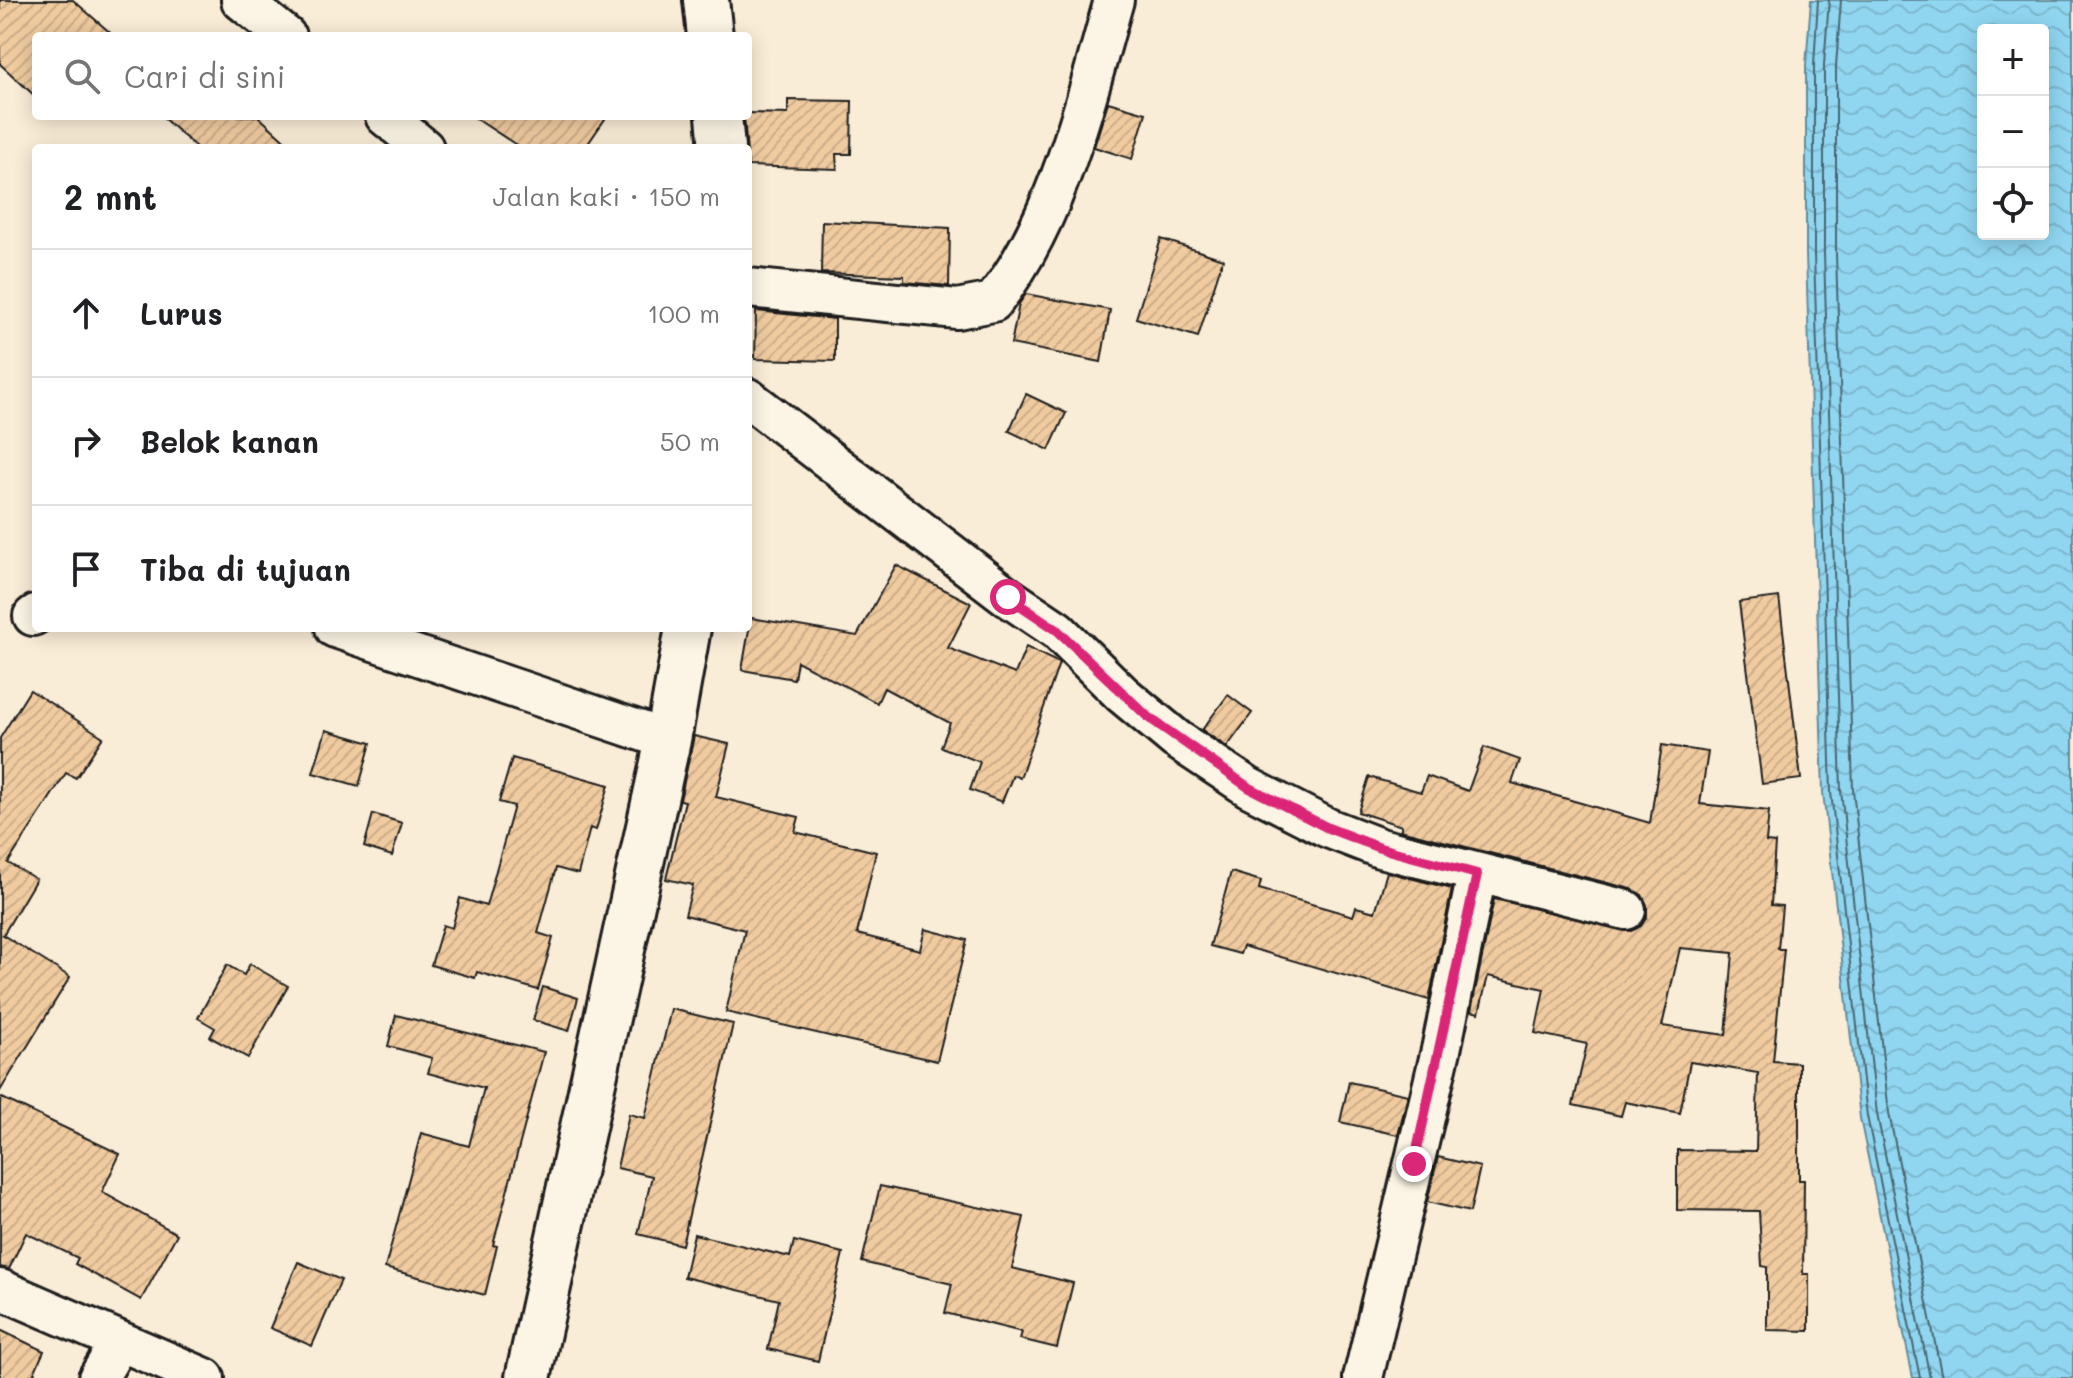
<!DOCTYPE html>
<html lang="id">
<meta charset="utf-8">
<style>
body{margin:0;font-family:Mali,sans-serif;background:#f6f6f6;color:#202124}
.controls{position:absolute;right:24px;top:24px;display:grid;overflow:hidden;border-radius:8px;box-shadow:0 4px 20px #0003}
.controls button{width:72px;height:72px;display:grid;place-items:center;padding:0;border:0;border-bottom:2px solid #e0e0e0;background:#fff;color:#202124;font:40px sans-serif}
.stop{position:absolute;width:24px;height:24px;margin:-18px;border:6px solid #db2777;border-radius:50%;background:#fff}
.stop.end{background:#db2777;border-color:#fff;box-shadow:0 2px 8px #0008}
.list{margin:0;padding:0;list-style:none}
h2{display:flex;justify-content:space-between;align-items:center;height:104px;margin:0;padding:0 32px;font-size:34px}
h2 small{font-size:26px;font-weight:400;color:#757577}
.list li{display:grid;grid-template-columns:52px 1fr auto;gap:24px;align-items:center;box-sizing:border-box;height:128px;padding:0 32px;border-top:2px solid #e0e0e0}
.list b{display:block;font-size:30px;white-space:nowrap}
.list em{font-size:26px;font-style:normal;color:#757577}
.icon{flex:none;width:44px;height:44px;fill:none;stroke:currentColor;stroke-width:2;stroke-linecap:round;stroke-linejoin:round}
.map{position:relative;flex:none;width:2073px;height:1378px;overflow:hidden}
.search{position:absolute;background:#fff;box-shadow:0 4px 20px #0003;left:32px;top:32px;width:720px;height:88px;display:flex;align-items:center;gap:20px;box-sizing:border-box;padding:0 28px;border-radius:8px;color:#757577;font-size:30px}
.panel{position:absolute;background:#fff;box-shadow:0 4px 20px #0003;left:32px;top:144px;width:720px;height:488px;border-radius:8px}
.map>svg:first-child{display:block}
.water{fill:url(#water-waves);stroke:#628c9c;stroke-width:2;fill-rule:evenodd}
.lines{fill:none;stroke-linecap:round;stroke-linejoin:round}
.shore{stroke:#4a6671;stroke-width:2}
.building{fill:url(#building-hatch);stroke:#1c1c1c;stroke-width:2;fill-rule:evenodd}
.street-casing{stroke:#1c1c1c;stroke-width:44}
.highway-casing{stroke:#1c1c1c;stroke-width:50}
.street{stroke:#fcf5e5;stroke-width:38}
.highway{stroke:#fcf5e5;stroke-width:44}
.route{stroke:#db2777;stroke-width:10}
</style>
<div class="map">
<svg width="2073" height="1378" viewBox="0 0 2073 1378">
<defs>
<pattern id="water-waves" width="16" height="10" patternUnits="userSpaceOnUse" patternTransform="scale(2)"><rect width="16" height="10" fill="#90d6f1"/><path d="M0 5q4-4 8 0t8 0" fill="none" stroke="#7cb7ce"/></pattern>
<pattern id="building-hatch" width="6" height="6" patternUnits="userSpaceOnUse" patternTransform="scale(2)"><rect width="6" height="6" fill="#f0cba0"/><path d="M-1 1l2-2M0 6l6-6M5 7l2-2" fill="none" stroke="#cdae89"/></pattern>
</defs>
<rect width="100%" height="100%" fill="#faedd7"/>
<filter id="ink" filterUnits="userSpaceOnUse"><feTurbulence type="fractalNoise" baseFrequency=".0125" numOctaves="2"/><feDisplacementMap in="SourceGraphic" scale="16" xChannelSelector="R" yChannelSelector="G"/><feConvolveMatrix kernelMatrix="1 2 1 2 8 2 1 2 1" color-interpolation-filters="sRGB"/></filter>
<g filter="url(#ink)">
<!-- water -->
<path class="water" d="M 1811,0 L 2073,0 L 2073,1378 L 1913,1378 L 1860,1118 L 1823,792 L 1806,254 L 1806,65 ZM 1983,30 L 2043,30 L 2043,234 L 1983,234 Z"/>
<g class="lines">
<!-- shore -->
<g class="shore">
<path d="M 1818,0 L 1814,65 L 1814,254 L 1831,792 L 1867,1116 L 1920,1378"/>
<path d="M 1829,0 L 1824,65 L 1824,254 L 1841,791 L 1877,1114 L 1930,1378"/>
<path d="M 1841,0 L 1836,66 L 1836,254 L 1853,790 L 1889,1113 L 1942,1378"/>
</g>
</g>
<!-- building -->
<g class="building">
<path d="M 0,0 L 73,0 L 114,36 L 36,36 L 36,97 L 0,64 Z"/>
<path d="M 788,100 L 852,101 L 851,154 L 836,154 L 837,169 L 748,166 L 744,116 L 748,113 L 788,114 Z"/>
<path d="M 1108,102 L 1146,113 L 1132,159 L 1094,147 Z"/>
<path d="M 161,116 L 258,116 L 293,148 L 197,148 Z"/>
<path d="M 472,116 L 607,116 L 585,148 L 521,148 Z"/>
<path d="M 822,221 L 950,228 L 949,286 L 904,282 L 904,276 L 821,273 Z"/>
<path d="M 1161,239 L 1223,259 L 1198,337 L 1136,318 Z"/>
<path d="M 1026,294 L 1110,310 L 1101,362 L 1011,344 L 1019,304 Z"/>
<path d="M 756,311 L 835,319 L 835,361 L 755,359 Z"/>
<path d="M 1026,394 L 1066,413 L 1049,450 L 1009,431 Z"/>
<path d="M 896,565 L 971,603 L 948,648 L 1015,674 L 1026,647 L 1059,663 L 1020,778 L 1013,775 L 1002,802 L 970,790 L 980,762 L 941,747 L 950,723 L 884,688 L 877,703 L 797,661 L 794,679 L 742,670 L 751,618 L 857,636 Z"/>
<path d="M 1779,597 L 1801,779 L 1762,784 L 1739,602 Z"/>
<path d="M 30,690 L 103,737 L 76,778 L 66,773 L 8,863 L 36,879 L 3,935 L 70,977 L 0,1091 L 0,738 Z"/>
<path d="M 1228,695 L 1252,713 L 1227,747 L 1202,730 Z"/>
<path d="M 326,730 L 371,743 L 359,786 L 313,773 Z"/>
<path d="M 694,736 L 729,744 L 716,797 L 799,817 L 795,832 L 876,852 L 857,934 L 920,950 L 925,929 L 967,940 L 937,1061 L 726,1012 L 745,930 L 685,915 L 693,885 L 666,879 L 685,801 L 680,800 Z"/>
<path d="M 1662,745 L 1708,752 L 1700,804 L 1769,811 L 1766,842 L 1775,843 L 1771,905 L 1782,906 L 1778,949 L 1784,949 L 1773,1061 L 1799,1063 L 1799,1180 L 1804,1180 L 1803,1274 L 1809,1274 L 1809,1331 L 1767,1330 L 1767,1267 L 1762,1266 L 1759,1211 L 1677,1210 L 1677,1150 L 1756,1151 L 1758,1073 L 1690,1062 L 1680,1113 L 1625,1102 L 1621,1116 L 1573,1105 L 1587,1044 L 1535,1033 L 1544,989 L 1488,976 L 1479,1013 L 1471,1011 L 1494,899 L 1631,931 L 1641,926 L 1647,916 L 1647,905 L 1642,895 L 1631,889 L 1400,830 L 1402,826 L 1358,812 L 1369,777 L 1421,792 L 1427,776 L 1468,791 L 1484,747 L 1520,760 L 1512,783 L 1650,823 ZM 1680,948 L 1733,953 L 1726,1035 L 1662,1026 Z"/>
<path d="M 512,758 L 609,785 L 596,830 L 590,828 L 578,874 L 556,868 L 538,933 L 553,938 L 538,990 L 477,972 L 475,978 L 431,965 L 443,925 L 452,928 L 460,898 L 486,906 L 514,806 L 499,802 Z"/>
<path d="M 373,814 L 402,823 L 392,856 L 364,847 Z"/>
<path d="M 1231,872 L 1261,881 L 1259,889 L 1353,916 L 1356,907 L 1375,912 L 1387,872 L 1452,889 L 1429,1000 L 1243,946 L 1240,954 L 1210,946 Z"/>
<path d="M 250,964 L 288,986 L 248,1058 L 210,1037 L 215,1028 L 198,1018 L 227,965 L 244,975 Z"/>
<path d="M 543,987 L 578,998 L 569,1031 L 533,1020 Z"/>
<path d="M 671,1009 L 733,1024 L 682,1245 L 638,1234 L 652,1176 L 617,1168 L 629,1114 L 645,1118 Z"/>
<path d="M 396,1015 L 544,1052 L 493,1245 L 497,1246 L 485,1295 L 385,1268 L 421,1133 L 469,1146 L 484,1088 L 428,1073 L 432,1058 L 388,1046 Z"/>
<path d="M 1349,1082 L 1408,1095 L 1398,1135 L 1340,1122 Z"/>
<path d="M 0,1097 L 120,1154 L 102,1192 L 177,1234 L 141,1300 L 75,1264 L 78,1258 L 26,1233 L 9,1269 L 0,1267 Z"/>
<path d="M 1438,1157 L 1480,1167 L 1470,1212 L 1427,1202 Z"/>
<path d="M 880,1186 L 1024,1217 L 1012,1268 L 1073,1283 L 1057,1348 L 1020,1339 L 1022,1332 L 945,1313 L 952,1284 L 862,1262 Z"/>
<path d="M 694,1234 L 790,1257 L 794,1241 L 843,1253 L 818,1361 L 768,1349 L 779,1300 L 684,1277 Z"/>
<path d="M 298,1262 L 341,1280 L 312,1346 L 270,1328 Z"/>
<path d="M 0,1330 L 44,1351 L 32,1378 L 0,1378 Z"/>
</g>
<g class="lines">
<defs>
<g id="street">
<path d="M 241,0 L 286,36"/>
<path d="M 385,116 L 424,148"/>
<path d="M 748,288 L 957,309 L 993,302 C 1058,221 1086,99 1114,0"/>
<path d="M 748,398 L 1008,597 L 1057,630 L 1122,694 L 1176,739 L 1248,787 L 1328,828 L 1380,848 L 1626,910"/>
<path d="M 33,616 L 36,614"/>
<path d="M 335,628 L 668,740"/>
<path d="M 0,1289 L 205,1378"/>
<path d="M 98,1378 L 119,1343"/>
<path d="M 1363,1378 L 1441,1050 L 1477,874"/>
</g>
<g id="highway">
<path d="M 706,0 L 710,36"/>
<path d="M 719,116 L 722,148"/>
<path d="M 528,1378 L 668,740 L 688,628"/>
</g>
</defs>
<!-- street casing -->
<use href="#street" class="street-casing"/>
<!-- highway casing -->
<use href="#highway" class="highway-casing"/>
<!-- street -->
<use href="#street" class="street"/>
<!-- highway -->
<use href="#highway" class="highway"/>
</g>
</g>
<g class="lines" filter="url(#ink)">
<!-- route -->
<path class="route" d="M 1008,597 L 1057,630 L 1148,717 L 1248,787 L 1328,828 L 1380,848 L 1477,874 L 1414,1164"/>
</g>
</svg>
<div class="controls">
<button>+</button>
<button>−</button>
<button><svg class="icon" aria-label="locate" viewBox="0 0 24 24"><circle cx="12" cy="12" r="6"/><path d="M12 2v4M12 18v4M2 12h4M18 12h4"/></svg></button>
</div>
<div class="stop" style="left:1008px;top:597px"></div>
<div class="stop end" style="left:1414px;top:1164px"></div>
<div class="search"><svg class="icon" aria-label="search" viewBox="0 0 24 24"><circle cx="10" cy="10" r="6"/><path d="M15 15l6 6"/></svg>Cari di sini</div>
<section class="panel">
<h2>2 mnt<small>Jalan kaki · 150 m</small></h2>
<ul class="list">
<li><svg class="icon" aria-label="ahead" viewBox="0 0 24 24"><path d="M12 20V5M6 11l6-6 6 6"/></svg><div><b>Lurus</b></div><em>100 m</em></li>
<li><svg class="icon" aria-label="right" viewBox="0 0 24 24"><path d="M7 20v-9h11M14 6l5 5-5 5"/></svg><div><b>Belok kanan</b></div><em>50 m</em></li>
<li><svg class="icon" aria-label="arrive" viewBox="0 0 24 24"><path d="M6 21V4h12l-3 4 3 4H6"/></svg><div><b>Tiba di tujuan</b></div></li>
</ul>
</section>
</div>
